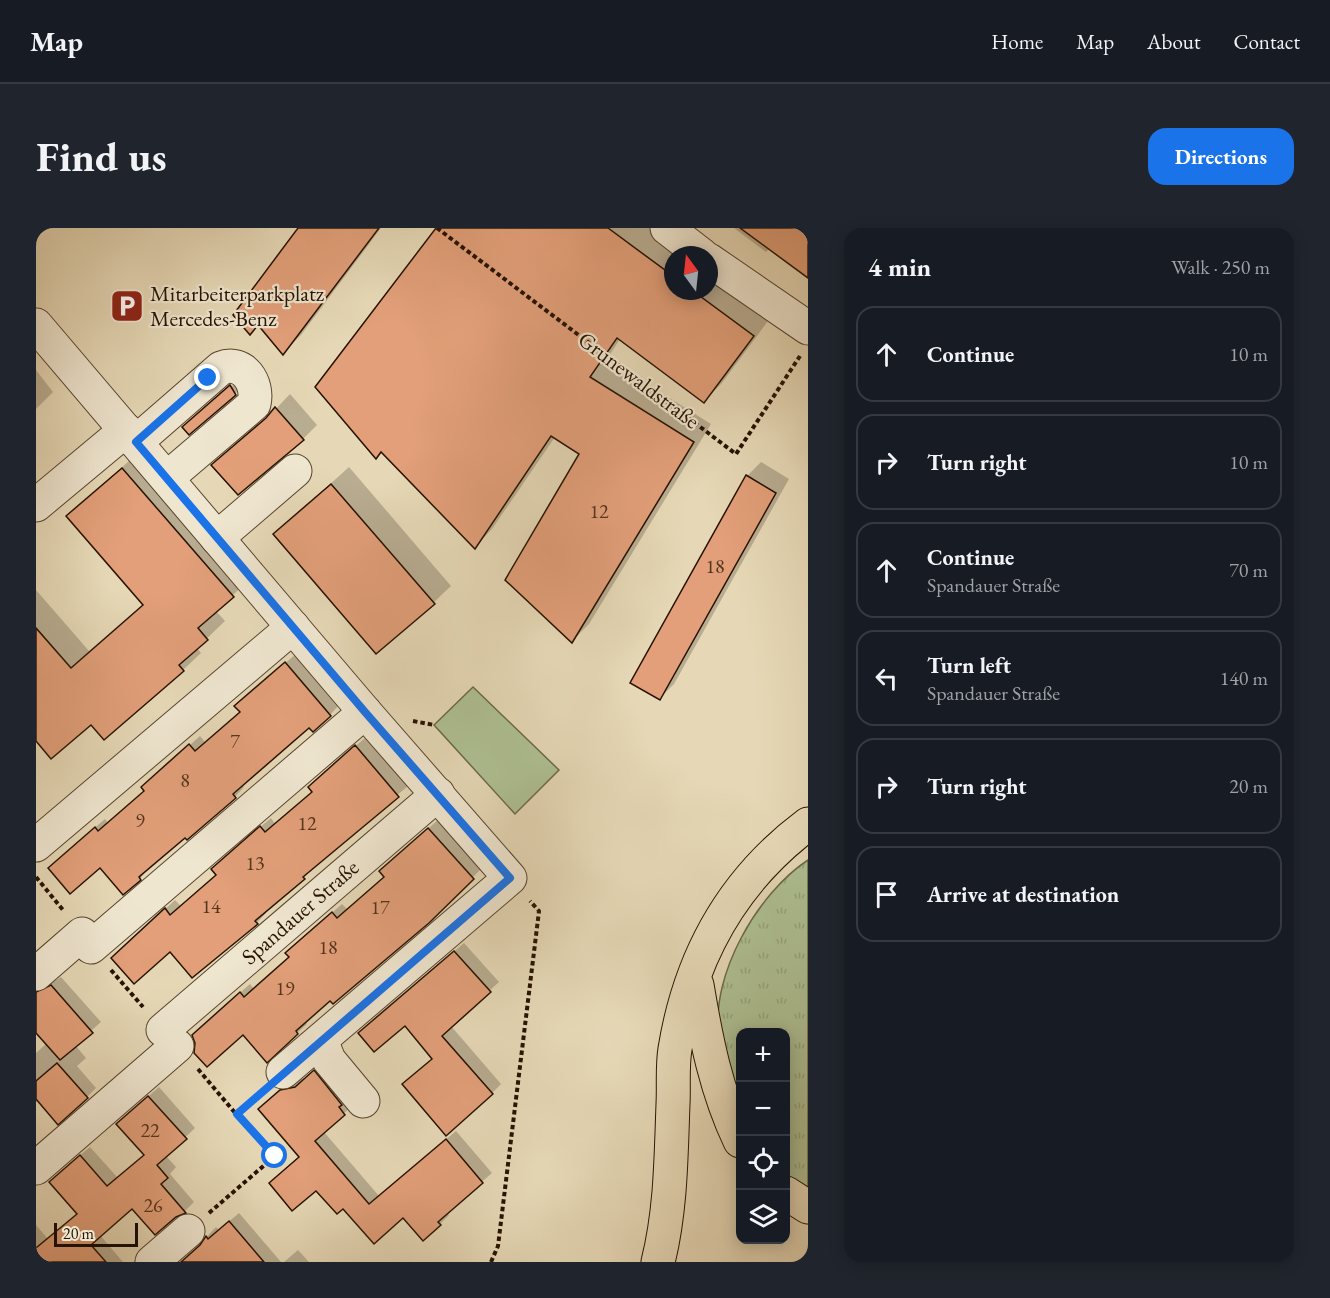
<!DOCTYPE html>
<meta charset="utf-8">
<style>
body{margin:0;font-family:"EB Garamond",serif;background:#20242c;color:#f1f3f6}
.controls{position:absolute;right:18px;bottom:18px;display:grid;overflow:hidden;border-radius:12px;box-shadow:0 3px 15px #0003}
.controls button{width:54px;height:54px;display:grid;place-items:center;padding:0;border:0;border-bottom:2px solid #363941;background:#171b24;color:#f1f3f6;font:30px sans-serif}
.compass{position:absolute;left:628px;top:18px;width:54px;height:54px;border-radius:50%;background:#171b24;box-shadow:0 3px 15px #0003;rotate:345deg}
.scale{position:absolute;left:18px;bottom:15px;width:84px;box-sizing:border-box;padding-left:6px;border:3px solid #261200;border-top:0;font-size:16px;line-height:21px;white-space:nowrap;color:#261200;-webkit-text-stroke:4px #efe6d0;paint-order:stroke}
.stop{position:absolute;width:18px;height:18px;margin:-14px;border:4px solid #1a73e8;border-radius:50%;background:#fff}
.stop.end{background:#1a73e8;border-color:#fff;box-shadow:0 2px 6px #0008}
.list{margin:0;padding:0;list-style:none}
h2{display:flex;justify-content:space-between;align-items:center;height:78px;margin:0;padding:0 24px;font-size:26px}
h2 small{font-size:20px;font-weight:400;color:#9ea1a6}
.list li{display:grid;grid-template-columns:39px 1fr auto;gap:18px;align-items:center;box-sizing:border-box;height:96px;margin:0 12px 12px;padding:0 12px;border:2px solid #363941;border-radius:18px}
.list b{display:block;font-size:22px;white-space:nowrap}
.list p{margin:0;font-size:20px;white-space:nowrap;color:#9ea1a6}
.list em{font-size:20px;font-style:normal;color:#9ea1a6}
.icon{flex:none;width:33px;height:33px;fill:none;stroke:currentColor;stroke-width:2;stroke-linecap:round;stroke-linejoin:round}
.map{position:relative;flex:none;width:772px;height:1034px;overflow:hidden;border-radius:18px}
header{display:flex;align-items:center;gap:36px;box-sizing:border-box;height:84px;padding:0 30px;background:#171b24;border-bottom:2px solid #363941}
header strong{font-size:28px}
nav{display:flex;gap:33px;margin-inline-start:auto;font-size:21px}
.intro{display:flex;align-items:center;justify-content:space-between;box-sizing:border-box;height:144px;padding:0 36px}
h1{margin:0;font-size:42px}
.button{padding:15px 27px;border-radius:18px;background:#1a73e8;color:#fff;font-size:21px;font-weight:700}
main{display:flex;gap:36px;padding:0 36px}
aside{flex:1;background:#171b24;border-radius:18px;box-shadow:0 3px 15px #0003}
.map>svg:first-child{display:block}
.grass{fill:url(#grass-tufts);stroke:#6a694a;stroke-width:1.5}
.pitch{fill:#aec093;stroke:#6a694a;stroke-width:1.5}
.shadow{fill:#0003}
.building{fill:#e29f79;stroke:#261200;stroke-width:1.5}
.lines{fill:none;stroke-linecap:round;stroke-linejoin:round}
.minor-casing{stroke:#56442e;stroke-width:35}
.highway-casing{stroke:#261200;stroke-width:35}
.path{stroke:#261200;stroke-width:4;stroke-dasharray:4.5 3;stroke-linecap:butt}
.minor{stroke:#efe6d0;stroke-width:33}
.highway{stroke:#e6d8b6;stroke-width:33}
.route{stroke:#1a73e8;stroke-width:8}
.labels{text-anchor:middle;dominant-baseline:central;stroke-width:4.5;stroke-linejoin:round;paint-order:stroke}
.number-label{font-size:20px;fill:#55351e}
.poi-label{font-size:22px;fill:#261200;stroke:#efe6d0;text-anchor:start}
.street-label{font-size:22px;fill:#261200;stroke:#efe6d0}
</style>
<header>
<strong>Map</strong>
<nav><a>Home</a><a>Map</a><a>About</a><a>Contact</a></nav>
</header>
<div class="intro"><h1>Find us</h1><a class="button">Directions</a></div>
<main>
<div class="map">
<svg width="772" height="1034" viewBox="0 0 772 1034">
<defs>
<pattern id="grass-tufts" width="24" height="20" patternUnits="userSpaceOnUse" patternTransform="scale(1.5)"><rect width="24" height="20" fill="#aec093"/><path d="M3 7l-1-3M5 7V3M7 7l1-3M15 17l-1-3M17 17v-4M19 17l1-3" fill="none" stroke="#96a47d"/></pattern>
</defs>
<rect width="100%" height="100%" fill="#e6d8b6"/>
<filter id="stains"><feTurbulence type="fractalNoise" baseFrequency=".00333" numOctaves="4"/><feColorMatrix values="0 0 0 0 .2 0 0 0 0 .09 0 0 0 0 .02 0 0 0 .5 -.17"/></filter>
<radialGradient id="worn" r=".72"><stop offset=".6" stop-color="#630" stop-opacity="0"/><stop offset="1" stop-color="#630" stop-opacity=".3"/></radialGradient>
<!-- grass -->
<path class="grass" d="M 772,632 L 772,962 L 750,946 L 750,804 L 704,804 L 704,888 C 698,862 687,835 683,808 C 674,747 722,665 772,632 Z"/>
<!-- pitch -->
<path class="pitch" d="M 437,459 L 523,542 L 479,586 L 398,497 Z"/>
<!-- shadow -->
<g class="shadow">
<path d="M 264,0 L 345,0 L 265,107 L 247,125 Z"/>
<path d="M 402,0 L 613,0 L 650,27 L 637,27 L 637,63 L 673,63 L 673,44 L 735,89 L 686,155 L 668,173 L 584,111 L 571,131 L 675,196 L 553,396 L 536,413 L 545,226 L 519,209 L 456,301 L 439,319 Z"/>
<path d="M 698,0 L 772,0 L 772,48 L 734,20 L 730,24 Z"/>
<path d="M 0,142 L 17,164 L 0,181 Z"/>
<path d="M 206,150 L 209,156 L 199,166 L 157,190 Z"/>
<path d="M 254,166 L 281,197 L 267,211 L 236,185 Z"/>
<path d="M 104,223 L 214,351 L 180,383 L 189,393 L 161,420 L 165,425 L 147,442 L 55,495 L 0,511 L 0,362 L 53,423 L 108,376 L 32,288 Z"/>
<path d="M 725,234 L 753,251 L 638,456 L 624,470 L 596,454 L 711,248 Z"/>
<path d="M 313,239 L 415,358 L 397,375 L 239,306 Z"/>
<path d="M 260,426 L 303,477 L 294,487 L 273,498 L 206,556 L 208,559 L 199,569 L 149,608 L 112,640 L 104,651 L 64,638 L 23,630 L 69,591 L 72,595 L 110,562 L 117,550 L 164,508 L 169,514 L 205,483 L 210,468 Z"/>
<path d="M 330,509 L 372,558 L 276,639 L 268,650 L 229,683 L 230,685 L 221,695 L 156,748 L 134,722 L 87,720 L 139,672 L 145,678 L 182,646 L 186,631 L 235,590 L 239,596 L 277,563 L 283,550 Z"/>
<path d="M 402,592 L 446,640 L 392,694 L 295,771 L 269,794 L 271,796 L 261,805 L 207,805 L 167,797 L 214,756 L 218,761 L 255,729 L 261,716 L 306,676 L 312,682 L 350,648 L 354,634 Z"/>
<path d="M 428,715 L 463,754 L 415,798 L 465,856 L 456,865 L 377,847 L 397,830 L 369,796 L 333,796 Z"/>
<path d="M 25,749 L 65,794 L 39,817 L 50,830 L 41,838 L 60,860 L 51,869 L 0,874 L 0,825 L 11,815 L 0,803 L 0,762 L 9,755 L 15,755 Z"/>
<path d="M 288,834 L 318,876 L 288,904 L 343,968 L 420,903 L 456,945 L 411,984 L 413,987 L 404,996 L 368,988 L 338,1014 L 265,928 L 233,871 L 255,853 L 270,850 Z"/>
<path d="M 123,859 L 159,900 L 130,928 L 140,939 L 134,946 L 158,974 L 149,983 L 139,987 L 96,979 L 64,1007 L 87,1034 L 0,1034 L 0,997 L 12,1011 L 42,985 L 24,944 L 54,919 L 82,950 L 109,927 L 91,887 Z"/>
<path d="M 203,985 L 245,1034 L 147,1034 L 180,999 L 183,1002 Z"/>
<path d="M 262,1022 L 273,1034 L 248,1034 Z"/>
</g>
<!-- building -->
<g class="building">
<path d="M 262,0 L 343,0 L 247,127 L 222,97 L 214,107 L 197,87 Z"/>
<path d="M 400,0 L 572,0 L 637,48 L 637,63 L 657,63 L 718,108 L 668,175 L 581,110 L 554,149 L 658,214 L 536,415 L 469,352 L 543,226 L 515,208 L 439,321 L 345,224 L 340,231 L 279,159 Z"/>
<path d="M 704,0 L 772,0 L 772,50 Z"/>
<path d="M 194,157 L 200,167 L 153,207 L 146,199 Z"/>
<path d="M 239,179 L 268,212 L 202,267 L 175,237 L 230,190 Z"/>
<path d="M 86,240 L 198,369 L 162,400 L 172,412 L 143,437 L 148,443 L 68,512 L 55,497 L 15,531 L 0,513 L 0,400 L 35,440 L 107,377 L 30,288 Z"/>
<path d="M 710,247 L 740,265 L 624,472 L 594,455 Z"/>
<path d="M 295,256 L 399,376 L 340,426 L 237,306 Z"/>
<path d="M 249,434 L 295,488 L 277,504 L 273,500 L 197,566 L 200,570 L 151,612 L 149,610 L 103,649 L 105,652 L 87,667 L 64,640 L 34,666 L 12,640 L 59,599 L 62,603 L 108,563 L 105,559 L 153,516 L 159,523 L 204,484 L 198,478 Z"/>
<path d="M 319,517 L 363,569 L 267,649 L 269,651 L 219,693 L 222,696 L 156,750 L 134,724 L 98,756 L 75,730 L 129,680 L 134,687 L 180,647 L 175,641 L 224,598 L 229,604 L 276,564 L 272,559 Z"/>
<path d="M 392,600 L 438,651 L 393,695 L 297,776 L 294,773 L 260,803 L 262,806 L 231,835 L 207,807 L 171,839 L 158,825 L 159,815 L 156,807 L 204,764 L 208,769 L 253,729 L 249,725 L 296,684 L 301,690 L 348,649 L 343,643 Z"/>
<path d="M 418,723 L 455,764 L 406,808 L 457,866 L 410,908 L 366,856 L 396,831 L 369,798 L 338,824 L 322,805 Z"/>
<path d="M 15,757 L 57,805 L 24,832 L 0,805 L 0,764 Z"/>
<path d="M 21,835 L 52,870 L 22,897 L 0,871 L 0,853 Z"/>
<path d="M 278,842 L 306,877 L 303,879 L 309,887 L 279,913 L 333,976 L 410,911 L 447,955 L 402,994 L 405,997 L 387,1013 L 367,990 L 338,1016 L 307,981 L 301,986 L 280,963 L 256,983 L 233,955 L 263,929 L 222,881 L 244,862 L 259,859 Z"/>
<path d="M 112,868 L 151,911 L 121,937 L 132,950 L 125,956 L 150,985 L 140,989 L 119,1007 L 96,981 L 55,1017 L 70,1034 L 0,1034 L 0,1020 L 41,986 L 13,954 L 44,927 L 71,958 L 108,927 L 80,896 Z"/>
<path d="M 193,993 L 228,1034 L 145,1034 L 164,1017 L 170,1008 L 172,1011 Z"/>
</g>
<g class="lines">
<defs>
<g id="minor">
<path d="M 631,0 L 666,27"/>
<path d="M 673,32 L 772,100"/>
<path d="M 0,97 L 329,484 L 474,650 L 247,844"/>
<path d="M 100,214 L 185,140 C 207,131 223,155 218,176 L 131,250"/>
<path d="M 0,277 L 90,202"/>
<path d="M 181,310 L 259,243"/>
<path d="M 0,617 L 257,399"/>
<path d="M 55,719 L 329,484"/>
<path d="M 0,746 L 46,706"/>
<path d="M 127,802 L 402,566"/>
<path d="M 285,812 L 293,832 L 327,873"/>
<path d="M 0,940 L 141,818"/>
<path d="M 116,1034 L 152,1003"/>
</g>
<g id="highway">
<path d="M 661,757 C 670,811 680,863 704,913"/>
<path d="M 750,965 L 772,979"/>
<path d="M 622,1034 C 635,982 635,929 637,876 C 638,858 636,839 639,821 C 654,729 697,652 772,596"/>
</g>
</defs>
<!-- minor casing -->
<use href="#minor" class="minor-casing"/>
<!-- highway casing -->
<use href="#highway" class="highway-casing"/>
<!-- path -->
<g class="path">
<path d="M 401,0 L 700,226 L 764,128"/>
<path d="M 377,493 L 398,497"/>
<path d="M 0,649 L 27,682"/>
<path d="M 75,742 L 107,779"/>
<path d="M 162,841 L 200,886"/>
<path d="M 173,985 L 239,928 L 200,886 L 226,863"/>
<path d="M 455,1034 L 462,1018 L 503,683 L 494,673"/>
</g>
<!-- minor -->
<use href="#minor" class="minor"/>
<!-- highway -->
<use href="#highway" class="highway"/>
</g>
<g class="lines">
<!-- route -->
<path class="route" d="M 172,150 L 100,214 L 329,484 L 474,650 L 201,886 L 239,928"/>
</g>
<!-- icons -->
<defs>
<symbol id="parking-square" viewBox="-11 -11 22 22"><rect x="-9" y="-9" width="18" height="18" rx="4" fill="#8f2418" stroke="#efe6d0"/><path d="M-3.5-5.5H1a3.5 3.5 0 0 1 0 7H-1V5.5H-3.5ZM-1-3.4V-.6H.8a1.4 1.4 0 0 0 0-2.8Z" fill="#fff"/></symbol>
</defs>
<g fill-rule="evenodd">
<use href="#parking-square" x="72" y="59" width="38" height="38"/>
</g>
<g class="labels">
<!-- number labels -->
<g class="number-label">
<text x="563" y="283">12</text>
<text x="679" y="338">18</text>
<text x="199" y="513">7</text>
<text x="149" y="552">8</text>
<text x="104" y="592">9</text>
<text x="271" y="595">12</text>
<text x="219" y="635">13</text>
<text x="175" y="678">14</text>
<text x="344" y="679">17</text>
<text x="292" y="719">18</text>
<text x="249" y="760">19</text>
<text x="114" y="902">22</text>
<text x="117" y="977">26</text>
</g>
<!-- poi labels -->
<g class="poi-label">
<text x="114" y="65">Mitarbeiterparkplatz<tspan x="114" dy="25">Mercedes-Benz</tspan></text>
</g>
<!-- street labels -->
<g class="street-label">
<text transform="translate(603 152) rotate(37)">Grunewaldstraße</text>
<text transform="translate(264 684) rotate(-41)">Spandauer Straße</text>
</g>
</g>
<rect width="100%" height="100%" filter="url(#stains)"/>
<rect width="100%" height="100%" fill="url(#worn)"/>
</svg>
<div class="controls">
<button>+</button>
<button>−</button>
<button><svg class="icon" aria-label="locate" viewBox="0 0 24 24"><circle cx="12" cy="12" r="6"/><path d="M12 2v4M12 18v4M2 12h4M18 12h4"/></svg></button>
<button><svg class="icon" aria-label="layers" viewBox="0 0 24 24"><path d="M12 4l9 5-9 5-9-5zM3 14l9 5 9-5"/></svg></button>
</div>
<svg class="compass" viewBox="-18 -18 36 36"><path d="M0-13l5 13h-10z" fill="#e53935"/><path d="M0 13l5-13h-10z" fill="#9ea1a6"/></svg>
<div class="scale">20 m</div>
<div class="stop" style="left:239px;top:928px"></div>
<div class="stop end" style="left:172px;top:150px"></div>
</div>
<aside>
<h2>4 min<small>Walk · 250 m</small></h2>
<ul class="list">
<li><svg class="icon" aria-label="ahead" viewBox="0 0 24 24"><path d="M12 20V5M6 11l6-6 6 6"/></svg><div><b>Continue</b></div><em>10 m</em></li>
<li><svg class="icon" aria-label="right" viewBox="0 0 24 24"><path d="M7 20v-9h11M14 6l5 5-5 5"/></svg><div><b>Turn right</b></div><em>10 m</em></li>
<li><svg class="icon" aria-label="ahead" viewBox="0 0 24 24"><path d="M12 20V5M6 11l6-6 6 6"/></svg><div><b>Continue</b><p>Spandauer Straße</p></div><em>70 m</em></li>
<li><svg class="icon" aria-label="left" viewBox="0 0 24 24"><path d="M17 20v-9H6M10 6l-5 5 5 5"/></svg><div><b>Turn left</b><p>Spandauer Straße</p></div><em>140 m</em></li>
<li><svg class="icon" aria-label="right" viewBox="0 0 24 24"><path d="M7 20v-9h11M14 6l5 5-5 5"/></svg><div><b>Turn right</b></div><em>20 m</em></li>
<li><svg class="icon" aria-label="arrive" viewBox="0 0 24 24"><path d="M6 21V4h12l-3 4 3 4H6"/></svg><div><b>Arrive at destination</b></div></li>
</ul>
</aside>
</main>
